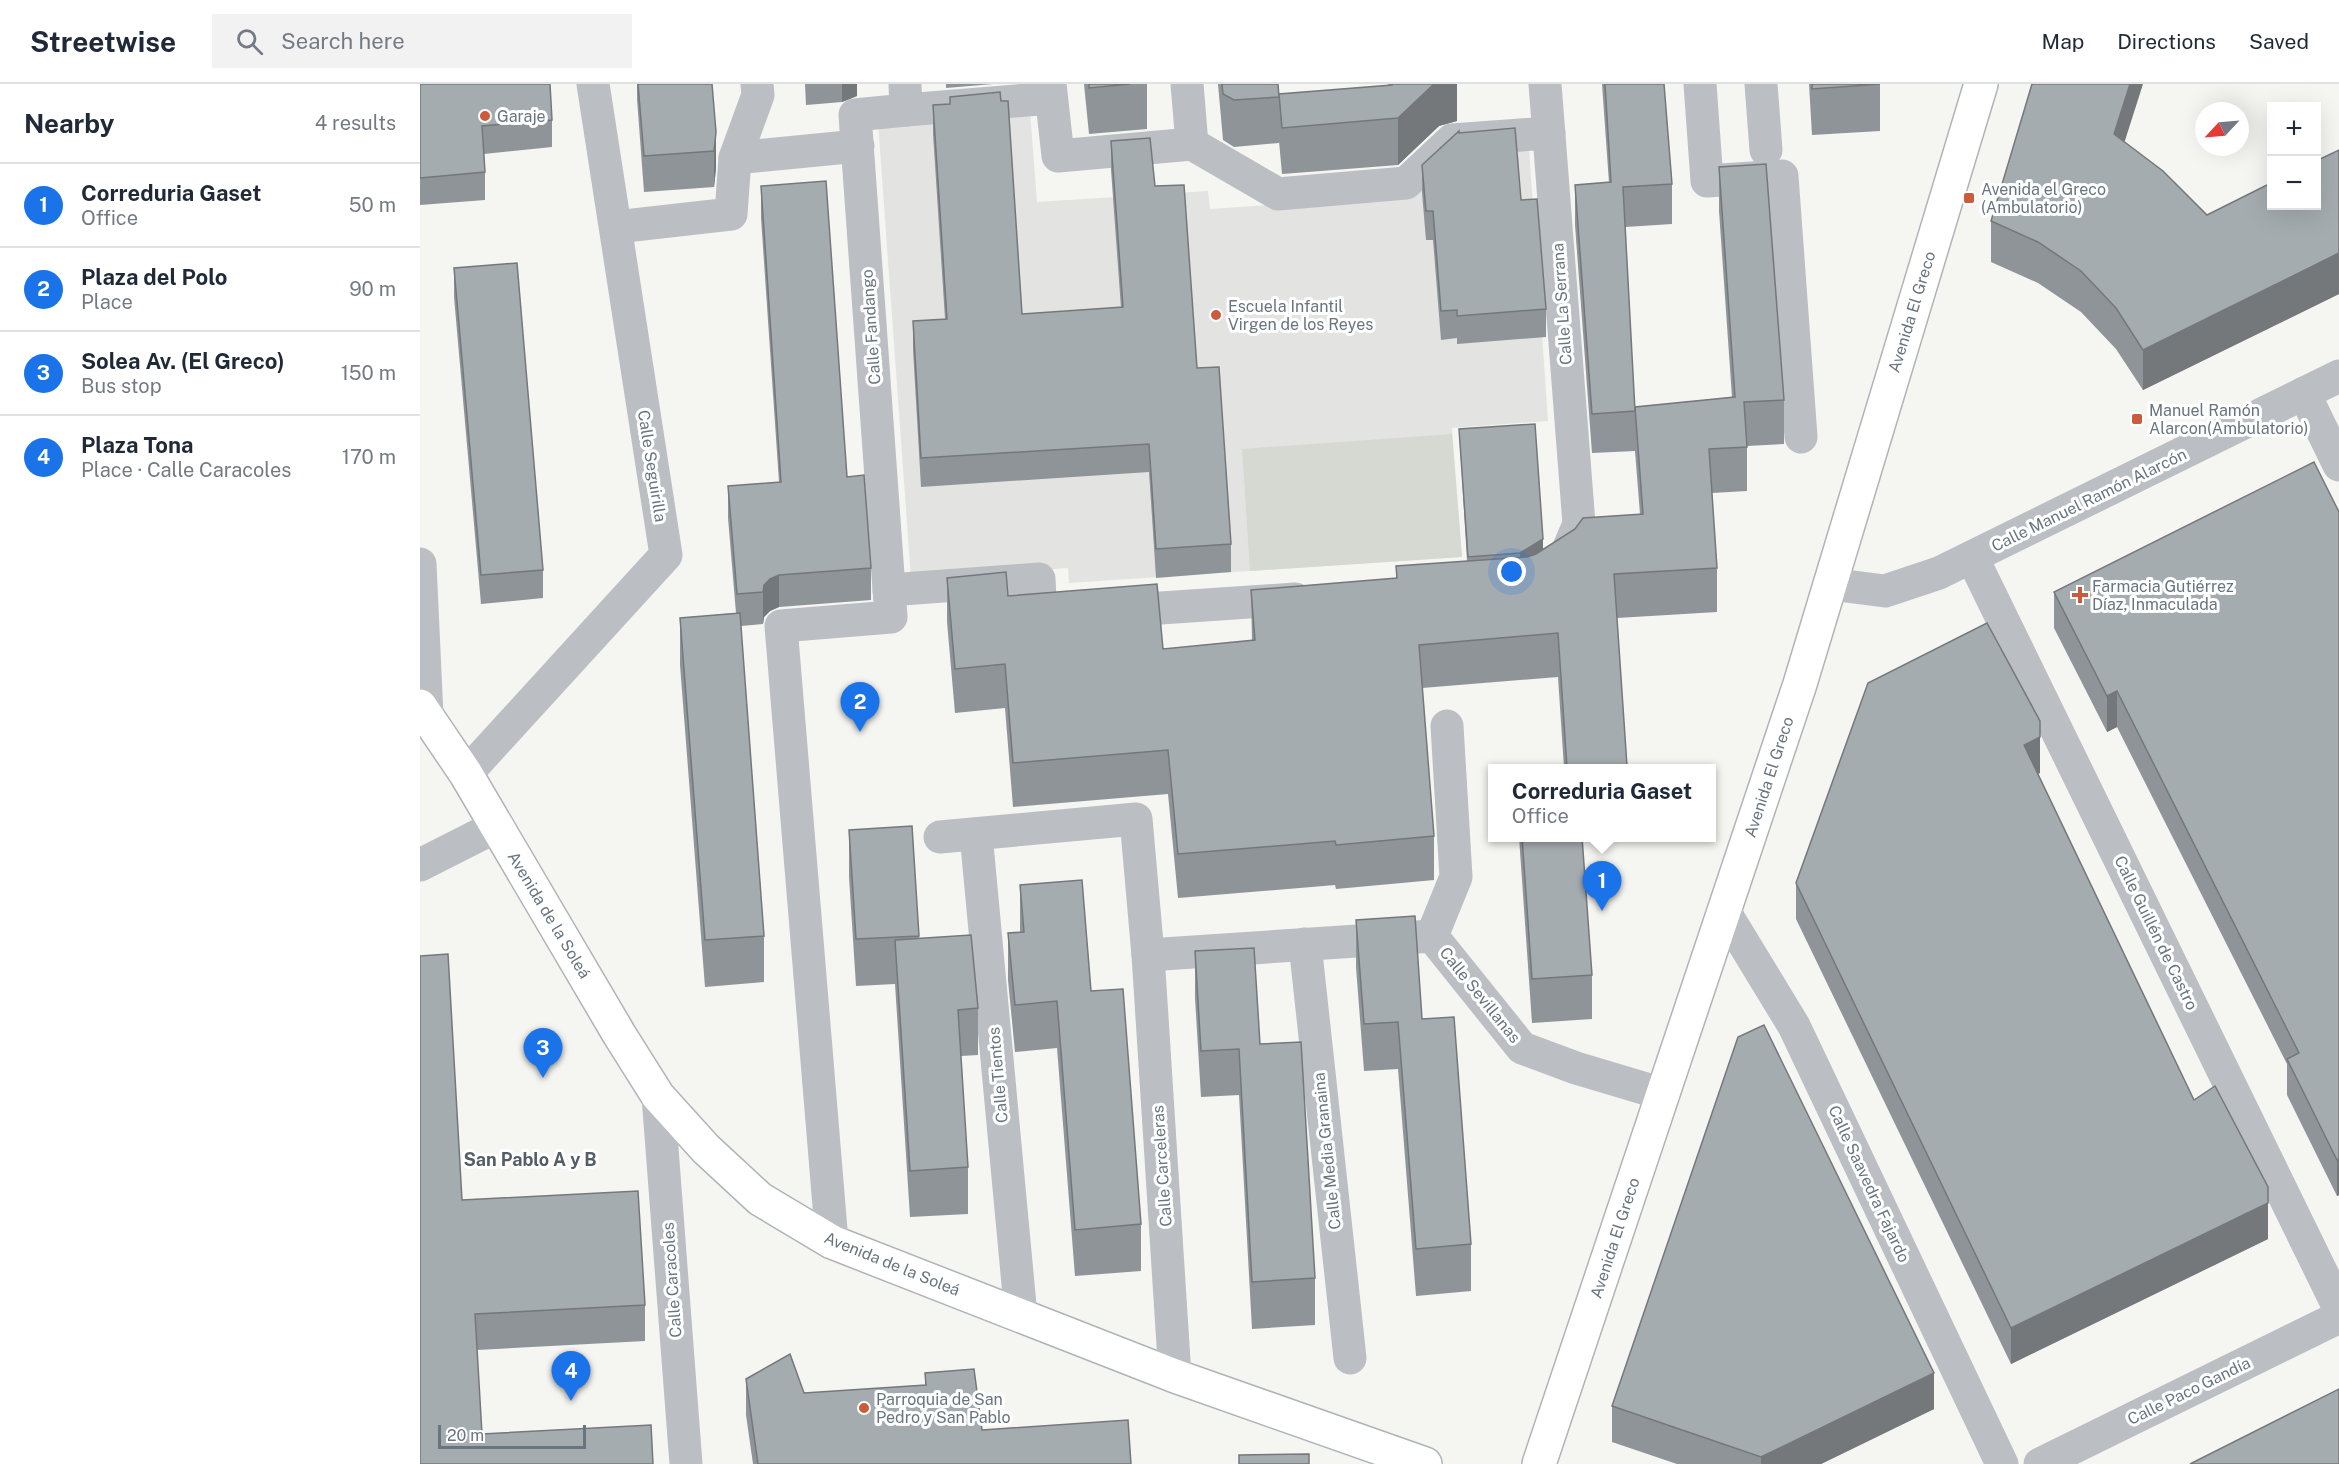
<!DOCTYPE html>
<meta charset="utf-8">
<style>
body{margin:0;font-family:"Public Sans",sans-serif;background:#f2f2f3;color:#1f2937}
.controls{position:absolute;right:18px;top:18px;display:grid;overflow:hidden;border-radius:0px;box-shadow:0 6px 24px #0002}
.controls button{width:54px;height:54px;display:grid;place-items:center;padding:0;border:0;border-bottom:2px solid #e0e1e3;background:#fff;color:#1f2937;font:30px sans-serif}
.compass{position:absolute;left:1775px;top:18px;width:54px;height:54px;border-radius:50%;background:#fff;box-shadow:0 6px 24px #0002;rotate:244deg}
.scale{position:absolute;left:18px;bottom:15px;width:148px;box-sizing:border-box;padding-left:6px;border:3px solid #68757f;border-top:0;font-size:16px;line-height:21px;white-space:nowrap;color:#68757f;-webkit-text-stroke:4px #fff;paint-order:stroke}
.you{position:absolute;left:1092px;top:488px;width:21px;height:21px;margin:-15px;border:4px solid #fff;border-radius:50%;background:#1a73e8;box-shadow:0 0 0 9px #1a73e833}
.badge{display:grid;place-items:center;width:39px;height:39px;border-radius:50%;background:#1a73e8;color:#fff;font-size:20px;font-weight:700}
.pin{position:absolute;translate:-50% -50px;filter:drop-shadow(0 2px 3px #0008)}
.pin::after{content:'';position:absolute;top:32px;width:21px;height:18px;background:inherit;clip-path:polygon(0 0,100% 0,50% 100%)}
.popup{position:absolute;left:1068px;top:680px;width:228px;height:78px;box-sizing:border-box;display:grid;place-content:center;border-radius:0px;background:#fff;filter:drop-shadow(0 2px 4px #0005);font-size:20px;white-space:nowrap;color:#747a83}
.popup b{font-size:22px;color:#1f2937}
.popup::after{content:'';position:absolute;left:50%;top:100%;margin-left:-12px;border:12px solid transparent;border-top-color:#fff}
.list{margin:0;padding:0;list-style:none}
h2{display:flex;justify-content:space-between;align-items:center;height:78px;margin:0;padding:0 24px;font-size:26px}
h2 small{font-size:20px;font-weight:400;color:#747a83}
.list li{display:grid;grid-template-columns:39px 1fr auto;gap:18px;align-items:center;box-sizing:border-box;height:84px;padding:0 24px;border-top:2px solid #e0e1e3}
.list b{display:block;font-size:22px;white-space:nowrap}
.list p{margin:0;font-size:20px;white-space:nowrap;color:#747a83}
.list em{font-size:20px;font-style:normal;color:#747a83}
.icon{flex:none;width:33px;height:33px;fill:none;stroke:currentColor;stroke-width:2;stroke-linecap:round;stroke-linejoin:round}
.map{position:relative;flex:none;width:1919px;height:1380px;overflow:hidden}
header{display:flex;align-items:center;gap:36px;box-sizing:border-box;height:84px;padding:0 30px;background:#fff;border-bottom:2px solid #e0e1e3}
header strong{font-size:28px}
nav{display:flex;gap:33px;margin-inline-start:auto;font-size:21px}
.search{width:420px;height:54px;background:#f2f2f3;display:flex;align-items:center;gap:15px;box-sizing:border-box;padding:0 21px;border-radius:0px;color:#747a83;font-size:22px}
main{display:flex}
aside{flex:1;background:#fff}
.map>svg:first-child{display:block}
.built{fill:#e3e4e2}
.pitch{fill:#d5d9d2}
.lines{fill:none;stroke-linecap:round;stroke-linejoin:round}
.secondary-casing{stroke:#b0b4b8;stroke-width:36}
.street{stroke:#bbbec2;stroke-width:33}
.secondary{stroke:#fff;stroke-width:33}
.wall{fill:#8e9497}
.shaded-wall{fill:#74787b}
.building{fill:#a5acb0;stroke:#74787b;stroke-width:1.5}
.poi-dot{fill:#cc5b3b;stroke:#fff;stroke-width:2}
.labels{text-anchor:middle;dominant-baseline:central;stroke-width:6;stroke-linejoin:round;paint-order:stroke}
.poi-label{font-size:16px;fill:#68757f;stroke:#fff;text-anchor:start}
.street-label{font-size:16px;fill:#68757f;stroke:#fff}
.neighbourhood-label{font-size:18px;font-weight:bold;fill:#555e65;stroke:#fff}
</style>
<header>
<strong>Streetwise</strong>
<div class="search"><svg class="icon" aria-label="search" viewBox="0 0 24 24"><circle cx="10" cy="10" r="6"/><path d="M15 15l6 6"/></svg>Search here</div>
<nav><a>Map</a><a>Directions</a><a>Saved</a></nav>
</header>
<main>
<aside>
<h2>Nearby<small>4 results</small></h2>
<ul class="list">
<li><span class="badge">1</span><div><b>Correduria Gaset</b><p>Office</p></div><em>50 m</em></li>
<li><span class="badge">2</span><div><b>Plaza del Polo</b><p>Place</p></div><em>90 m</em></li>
<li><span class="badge">3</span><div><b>Solea Av. (El Greco)</b><p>Bus stop</p></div><em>150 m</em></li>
<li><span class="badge">4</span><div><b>Plaza Tona</b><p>Place · Calle Caracoles</p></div><em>170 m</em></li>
</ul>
</aside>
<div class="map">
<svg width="1919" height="1380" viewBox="0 0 1919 1380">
<rect width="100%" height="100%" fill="#f5f5f2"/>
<!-- built -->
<path class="built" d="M 610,27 L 617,118 L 788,107 L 790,125 L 997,111 L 995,72 L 1109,64 L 1128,337 L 1032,344 L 1042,473 L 649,499 L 648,484 L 491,495 L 458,38 Z"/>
<!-- pitch -->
<path class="pitch" d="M 1032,350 L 1042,473 L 830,487 L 822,365 Z"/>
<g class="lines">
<defs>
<g id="secondary">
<path d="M 0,622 L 46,690 L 199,950 L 238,1012 L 286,1065 L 340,1115 L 412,1158 L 755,1292 L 1005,1380"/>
<path d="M 1119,1380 L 1380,600 L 1561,0"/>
</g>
</defs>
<!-- secondary casing -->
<use href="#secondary" class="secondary-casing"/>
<!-- street -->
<g class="street">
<path d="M 630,0 L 638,72 L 772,60 L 858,110 L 986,99 L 1032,56 L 1129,49"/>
<path d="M 767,0 L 772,60"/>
<path d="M 1125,0 L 1159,440 L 1145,473 L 1136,478"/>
<path d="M 1280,0 L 1287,97 L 1362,92 L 1381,353"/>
<path d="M 1341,0 L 1346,66"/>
<path d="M 486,26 L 631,14"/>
<path d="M 315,74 L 438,62"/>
<path d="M 196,143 L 311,130 L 315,74 L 338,11 L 337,0"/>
<path d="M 1884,309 L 1919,381"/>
<path d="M 1552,473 L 1919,1224"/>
<path d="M 0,480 L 7,632"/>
<path d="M 1410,500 L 1465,507 L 1519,489 L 1919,292"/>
<path d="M 469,506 L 619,495 L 621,533 L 642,531"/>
<path d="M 696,527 L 875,515"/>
<path d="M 46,690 L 246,471 L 173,0"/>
<path d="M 556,750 L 601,1232"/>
<path d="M 520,753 L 716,735 L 728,871 L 755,1292"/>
<path d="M 0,781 L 77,742"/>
<path d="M 1304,827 L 1374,942 L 1582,1380"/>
<path d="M 1012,852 L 1036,793 L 1027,642"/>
<path d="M 885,860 L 930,1274"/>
<path d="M 728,871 L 1012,852 L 1102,964 L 1156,984 L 1243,1010"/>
<path d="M 238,1012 L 266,1380"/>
<path d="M 412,1158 L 361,542 L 471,533 L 435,31 L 486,26 L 485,0"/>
<path d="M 1620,1380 L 1919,1233"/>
</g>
<!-- secondary -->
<use href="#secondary" class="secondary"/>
</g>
<!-- wall -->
<g class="wall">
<path d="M 0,0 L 132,36 L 132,63 L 64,70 L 65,88 L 65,116 L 0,121 Z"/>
<path d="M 217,0 L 292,0 L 296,84 L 294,103 L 224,108 L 217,15 Z"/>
<path d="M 385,0 L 437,0 L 437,12 L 422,18 L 386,21 Z"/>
<path d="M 526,0 L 573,0 L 526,4 Z"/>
<path d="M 664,0 L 727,0 L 727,45 L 669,50 Z"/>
<path d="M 798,0 L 858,0 L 859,12 L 969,2 L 968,0 L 1037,0 L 1037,37 L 1019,42 L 978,81 L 862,90 L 859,57 L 859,59 L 814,63 L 803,56 Z"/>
<path d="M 1182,0 L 1244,0 L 1252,100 L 1252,140 L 1205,143 L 1215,327 L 1312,313 L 1299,127 L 1299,83 L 1364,316 L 1364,360 L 1327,362 L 1327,407 L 1292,409 L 1297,484 L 1297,528 L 1197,534 L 1207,684 L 1144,684 L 1138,593 L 1002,604 L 1014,752 L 1014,796 L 916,805 L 915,801 L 758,814 L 748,710 L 593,723 L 585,624 L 535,629 L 527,538 L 527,494 L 588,512 L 743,565 L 832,557 L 831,506 L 976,494 L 976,482 L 1047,477 L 1039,345 L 1123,465 L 1220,430 L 1215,367 L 1172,369 L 1155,141 L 1155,101 L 1189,99 Z"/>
<path d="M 1389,0 L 1460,0 L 1460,47 L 1392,51 Z"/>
<path d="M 530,13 L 602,230 L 701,224 L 691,86 L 691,57 L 735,102 L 777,284 L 811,460 L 811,488 L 736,494 L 729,388 L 501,403 L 493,266 L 493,237 L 525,235 L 513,50 L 513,21 L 530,20 Z"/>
<path d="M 1039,49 L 1101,116 L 1126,225 L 1126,253 L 1037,260 L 1037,254 L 1021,256 L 1013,156 L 1006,156 L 1002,109 L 1002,81 Z"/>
<path d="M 1704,58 L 1787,131 L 1919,66 L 1919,210 L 1723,306 L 1696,265 L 1661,228 L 1618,199 L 1571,178 L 1571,137 Z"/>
<path d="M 341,102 L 427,393 L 451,484 L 451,516 L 359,523 L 350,527 L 344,533 L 343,540 L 321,542 L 344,852 L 344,898 L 285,903 L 260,581 L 260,534 L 316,529 L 308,434 L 308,402 L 359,398 L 341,134 Z"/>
<path d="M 34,184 L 123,486 L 123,514 L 61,520 L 34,213 Z"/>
<path d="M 1919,428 L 1919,1111 L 1917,1112 L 1867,1011 L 1867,980 L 1697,643 L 1687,648 L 1634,544 L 1634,508 Z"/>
<path d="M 1620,689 L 1618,690 L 1774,1016 L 1848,1155 L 1591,1280 L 1376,835 L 1376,799 Z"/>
<path d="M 492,742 L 499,854 L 558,924 L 558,971 L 541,972 L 548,1083 L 548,1130 L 490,1133 L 475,900 L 436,902 L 429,793 L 429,746 Z"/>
<path d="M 1099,753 L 1162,753 L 1172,891 L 1172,935 L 1112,939 Z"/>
<path d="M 600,801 L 671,907 L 721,1140 L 721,1187 L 655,1192 L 637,964 L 595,968 L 588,896 L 588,849 L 600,849 Z"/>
<path d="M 936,836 L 1002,935 L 1051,1160 L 1051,1207 L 996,1212 L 978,985 L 944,987 L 936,883 Z"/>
<path d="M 775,867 L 840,960 L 895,1194 L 895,1241 L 832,1245 L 819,1011 L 781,1013 L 775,914 Z"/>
<path d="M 42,1116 L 225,1221 L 225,1257 L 57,1266 L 0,1380 Z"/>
<path d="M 505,1289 L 562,1346 L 711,1380 L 333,1380 L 326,1331 L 326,1295 L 384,1309 L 505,1301 Z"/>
<path d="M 1192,1322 L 1514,1325 L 1401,1380 L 1257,1380 L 1192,1358 Z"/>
</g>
<!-- shaded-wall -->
<g class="shaded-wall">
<path d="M 422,0 L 437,0 L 437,12 L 422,18 Z"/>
<path d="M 1014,0 L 1037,0 L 1037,37 L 1019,42 L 978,81 L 978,34 Z"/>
<path d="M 1710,0 L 1723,0 L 1694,91 L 1694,50 Z"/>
<path d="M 296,48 L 296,84 L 294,103 L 294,67 Z"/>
<path d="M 1919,169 L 1919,210 L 1723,306 L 1723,266 Z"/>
<path d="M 1123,455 L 1123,465 L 1100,480 L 1100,469 Z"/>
<path d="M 359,491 L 359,523 L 350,527 L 344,533 L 343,540 L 343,508 L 344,501 L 350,495 Z"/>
<path d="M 1697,607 L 1697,643 L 1687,648 L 1687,612 Z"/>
<path d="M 1620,653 L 1620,689 L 1604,697 L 1604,661 Z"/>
<path d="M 1919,1075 L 1919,1111 L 1917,1112 L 1917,1076 Z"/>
<path d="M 1848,1119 L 1848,1155 L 1591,1280 L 1591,1244 Z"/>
<path d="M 1514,1289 L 1514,1325 L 1401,1380 L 1341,1380 L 1341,1373 Z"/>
</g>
<!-- building -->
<g class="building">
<path d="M 0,0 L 130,0 L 132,36 L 62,42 L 65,88 L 0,94 Z"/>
<path d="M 218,0 L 292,0 L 296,48 L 294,67 L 224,72 Z"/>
<path d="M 669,0 L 710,0 L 669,4 Z"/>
<path d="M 802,0 L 858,0 L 859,13 L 814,16 L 803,10 Z"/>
<path d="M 972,0 L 1014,0 L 978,34 L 862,44 L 859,10 L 972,1 Z"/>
<path d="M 1185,0 L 1244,0 L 1252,100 L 1203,103 L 1215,327 L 1172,330 L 1155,101 L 1191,98 Z"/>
<path d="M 1392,0 L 1460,0 L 1392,5 Z"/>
<path d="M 1612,0 L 1710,0 L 1694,50 L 1743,87 L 1787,131 L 1851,99 L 1851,122 L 1896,122 L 1896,77 L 1919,66 L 1919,169 L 1723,266 L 1696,224 L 1661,187 L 1618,158 L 1571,137 Z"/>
<path d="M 580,8 L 581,17 L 588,17 L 602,230 L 703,223 L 691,57 L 730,54 L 735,102 L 764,101 L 777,284 L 799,283 L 811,460 L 736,465 L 729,360 L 501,374 L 493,237 L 527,235 L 513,21 L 530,20 L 530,13 Z"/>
<path d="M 1095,44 L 1101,116 L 1117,115 L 1126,225 L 1037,232 L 1037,226 L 1021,227 L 1013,127 L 1006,127 L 1002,81 L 1039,47 L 1039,49 Z"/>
<path d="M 1346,80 L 1364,316 L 1324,318 L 1327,363 L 1289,365 L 1297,484 L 1194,490 L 1207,682 L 1179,684 L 1147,684 L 1138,549 L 999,561 L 1014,752 L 916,761 L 915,757 L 758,770 L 748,666 L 593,679 L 585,580 L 535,585 L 527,494 L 586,488 L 588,512 L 737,500 L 743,565 L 835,556 L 831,506 L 977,494 L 976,482 L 1107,473 L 1116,470 L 1155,445 L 1163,434 L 1223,430 L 1215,323 L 1315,313 L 1299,83 Z"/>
<path d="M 406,97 L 427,393 L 444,391 L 451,484 L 359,491 L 350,495 L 344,501 L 343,508 L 317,510 L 308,402 L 361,398 L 341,102 Z"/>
<path d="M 97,179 L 123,486 L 61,491 L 34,184 Z"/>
<path d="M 1115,340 L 1123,455 L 1100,469 L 1048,473 L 1039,345 Z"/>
<path d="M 1894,378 L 1919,428 L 1919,1075 L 1917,1076 L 1867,975 L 1879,969 L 1697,607 L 1687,612 L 1634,508 Z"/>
<path d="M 320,529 L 344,852 L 285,856 L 260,534 Z"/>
<path d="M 1567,539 L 1620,637 L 1620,653 L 1604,661 L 1774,1016 L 1795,1002 L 1848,1103 L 1848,1119 L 1591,1244 L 1376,799 L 1448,599 Z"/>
<path d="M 492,742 L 499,852 L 436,855 L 429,746 Z"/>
<path d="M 1102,753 L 1162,753 L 1172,891 L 1112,895 Z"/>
<path d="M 662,796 L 671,907 L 703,905 L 721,1140 L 655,1146 L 637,917 L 595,921 L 588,849 L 604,848 L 600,801 Z"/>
<path d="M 995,832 L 1002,935 L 1034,933 L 1051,1160 L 996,1165 L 978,938 L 944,940 L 936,836 Z"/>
<path d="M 551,851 L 558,924 L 538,926 L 548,1083 L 490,1087 L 475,856 Z"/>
<path d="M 834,864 L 840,960 L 881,958 L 895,1194 L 832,1198 L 819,965 L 781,967 L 775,867 Z"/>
<path d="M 28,870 L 42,1116 L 218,1107 L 225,1221 L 55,1230 L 62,1350 L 231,1341 L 233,1380 L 0,1380 L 0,872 Z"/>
<path d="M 1344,941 L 1514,1289 L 1341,1373 L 1192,1322 L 1318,953 Z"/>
<path d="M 370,1270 L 384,1309 L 506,1301 L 505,1289 L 554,1285 L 562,1346 L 708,1336 L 711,1380 L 338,1380 L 326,1295 Z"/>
<path d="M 1919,1305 L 1919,1380 L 1770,1380 Z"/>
<path d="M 889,1370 L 889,1380 L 819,1380 L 819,1371 Z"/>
</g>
<!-- markers -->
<g class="poi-dot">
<circle cx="65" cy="32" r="6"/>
<rect x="1543" y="108" width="12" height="12" rx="3"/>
<circle cx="796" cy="231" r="6"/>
<rect x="1711" y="329" width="12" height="12" rx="3"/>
<path d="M1657 502h6v6h6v6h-6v6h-6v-6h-6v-6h6z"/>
<circle cx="444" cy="1324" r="6"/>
</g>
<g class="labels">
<!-- poi labels -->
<g class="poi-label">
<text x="77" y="32">Garaje</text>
<text x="1561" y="105">Avenida el Greco<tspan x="1561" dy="18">(Ambulatorio)</tspan></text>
<text x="808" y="222">Escuela Infantil<tspan x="808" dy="18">Virgen de los Reyes</tspan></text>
<text x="1729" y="326">Manuel Ramón<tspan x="1729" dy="18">Alarcon(Ambulatorio)</tspan></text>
<text x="1672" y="502">Farmacia Gutiérrez<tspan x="1672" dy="18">Díaz, Inmaculada</tspan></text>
<text x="456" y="1315">Parroquia de San<tspan x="456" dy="18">Pedro y San Pablo</tspan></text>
</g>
<!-- street labels -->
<g class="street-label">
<text transform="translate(1142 220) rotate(-94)">Calle La Serrana</text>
<text transform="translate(1492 228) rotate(-73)">Avenida El Greco</text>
<text transform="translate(451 243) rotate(-94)">Calle Fandango</text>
<text transform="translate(232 382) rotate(81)">Calle Seguirilla</text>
<text transform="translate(1669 416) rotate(-26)">Calle Manuel Ramón Alarcón</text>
<text transform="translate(1349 693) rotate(-72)">Avenida El Greco</text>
<text transform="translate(129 831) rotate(59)">Avenida de la Soleá</text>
<text transform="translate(1736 849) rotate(64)">Calle Guillén de Castro</text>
<text transform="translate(1060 911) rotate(51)">Calle Sevillanas</text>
<text transform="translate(578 991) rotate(-95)">Calle Tientos</text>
<text transform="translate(907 1067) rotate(-96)">Calle Media Granaina</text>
<text transform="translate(742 1082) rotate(-94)">Calle Carceleras</text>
<text transform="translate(1449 1100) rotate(65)">Calle Saavedra Fajardo</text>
<text transform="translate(1195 1154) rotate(-72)">Avenida El Greco</text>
<text transform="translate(472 1180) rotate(22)">Avenida de la Soleá</text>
<text transform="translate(252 1196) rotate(-94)">Calle Caracoles</text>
<text transform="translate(1769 1307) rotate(-26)">Calle Paco Gandía</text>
</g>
<!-- neighbourhood labels -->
<g class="neighbourhood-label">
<text x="110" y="1075">San Pablo A y B</text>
</g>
</g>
</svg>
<div class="controls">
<button>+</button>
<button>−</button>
</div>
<svg class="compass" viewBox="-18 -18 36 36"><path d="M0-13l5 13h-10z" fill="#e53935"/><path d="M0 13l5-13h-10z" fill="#747a83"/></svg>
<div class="scale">20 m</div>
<div class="you"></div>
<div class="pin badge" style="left:1182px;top:827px">1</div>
<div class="popup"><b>Correduria Gaset</b>Office</div>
<div class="pin badge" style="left:440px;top:648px">2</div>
<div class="pin badge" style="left:123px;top:994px">3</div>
<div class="pin badge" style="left:151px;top:1317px">4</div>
</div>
</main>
